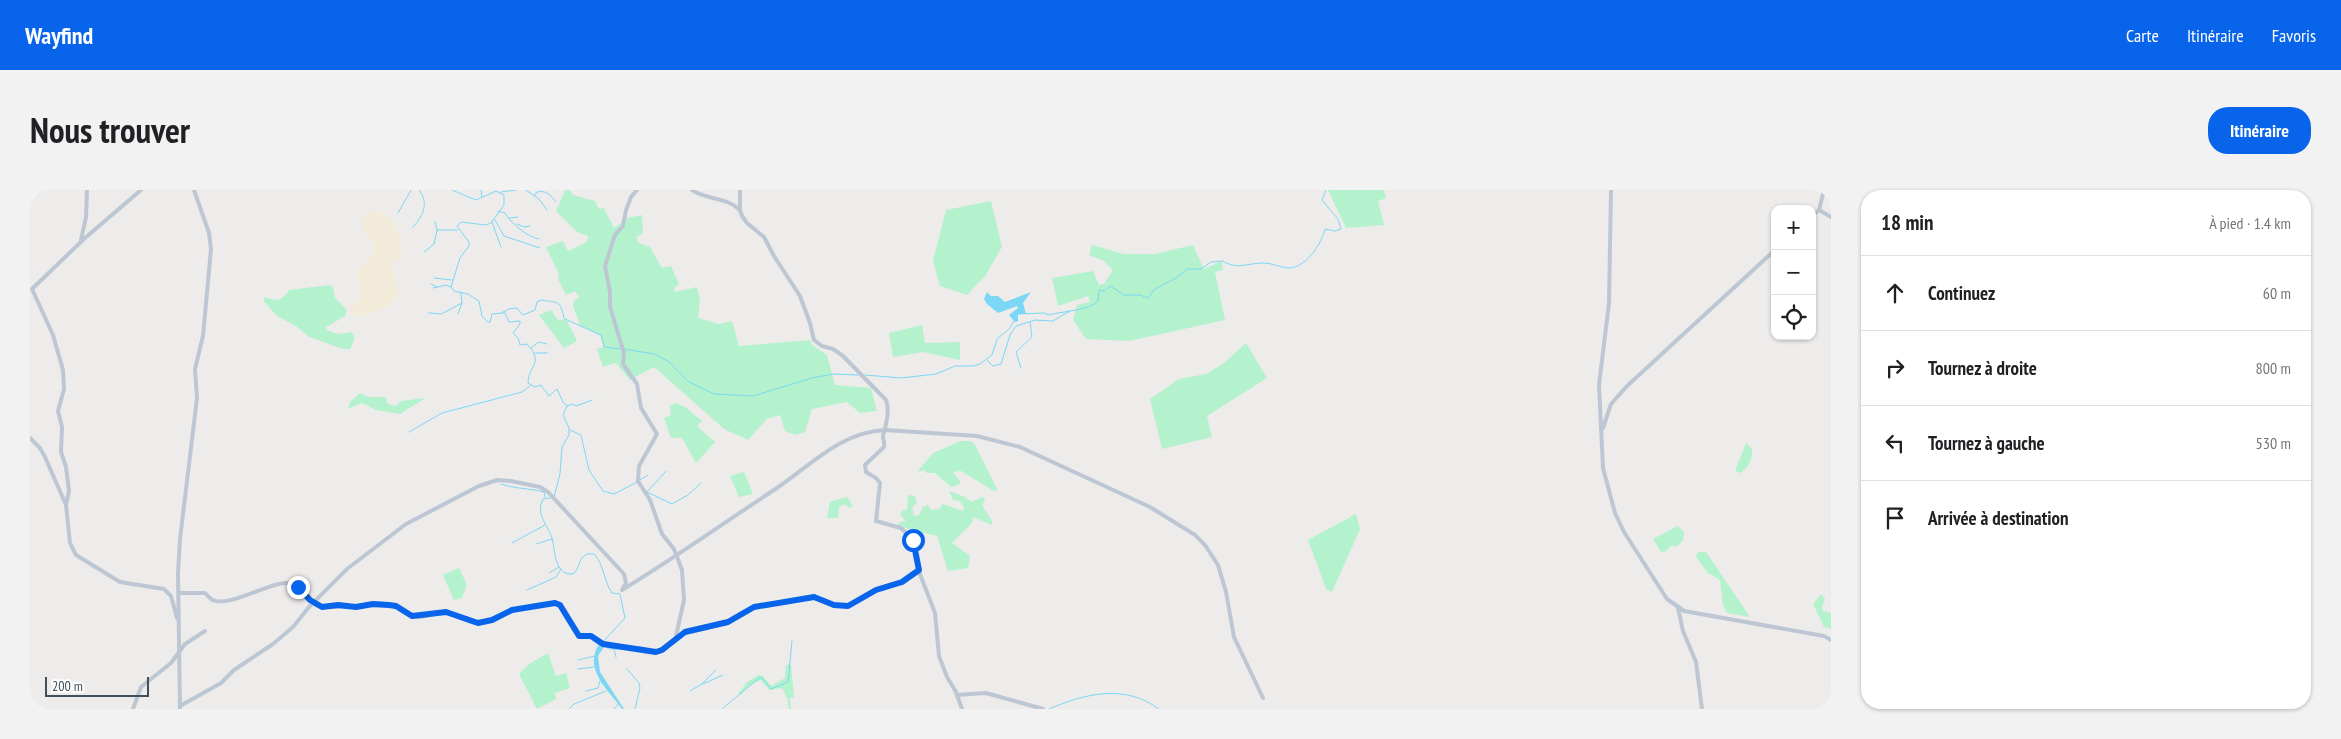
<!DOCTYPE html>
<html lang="fr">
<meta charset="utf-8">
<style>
body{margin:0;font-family:"PT Sans Narrow",sans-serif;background:#f2f2f2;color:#202124}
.controls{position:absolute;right:15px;top:15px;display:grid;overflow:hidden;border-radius:10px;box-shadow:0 1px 4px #0004}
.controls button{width:45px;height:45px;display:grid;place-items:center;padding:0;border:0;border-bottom:1px solid #e0e0e0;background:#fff;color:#202124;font:25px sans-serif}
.scale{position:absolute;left:15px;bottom:12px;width:104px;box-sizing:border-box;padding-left:5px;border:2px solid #424e5a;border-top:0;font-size:14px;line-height:18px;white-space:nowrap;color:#424e5a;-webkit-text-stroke:4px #fff;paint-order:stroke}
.stop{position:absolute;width:15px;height:15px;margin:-11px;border:4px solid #0865eb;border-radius:50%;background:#fff}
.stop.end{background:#0865eb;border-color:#fff;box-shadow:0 1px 5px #0008}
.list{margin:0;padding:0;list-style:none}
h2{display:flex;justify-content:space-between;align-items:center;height:65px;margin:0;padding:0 20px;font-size:21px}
h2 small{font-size:16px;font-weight:400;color:#757577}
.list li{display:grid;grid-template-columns:32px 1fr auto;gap:15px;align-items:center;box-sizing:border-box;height:75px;padding:0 20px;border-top:1px solid #e0e0e0}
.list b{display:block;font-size:19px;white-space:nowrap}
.list em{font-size:16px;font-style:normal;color:#757577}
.icon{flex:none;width:28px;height:28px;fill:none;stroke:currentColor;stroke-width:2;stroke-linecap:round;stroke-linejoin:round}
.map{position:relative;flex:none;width:1801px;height:519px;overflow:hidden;border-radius:20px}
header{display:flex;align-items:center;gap:30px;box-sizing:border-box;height:70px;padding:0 25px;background:#0865eb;color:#fff}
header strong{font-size:24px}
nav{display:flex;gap:28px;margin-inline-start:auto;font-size:18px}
.intro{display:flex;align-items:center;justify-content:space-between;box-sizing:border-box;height:120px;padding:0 30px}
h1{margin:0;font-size:35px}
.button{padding:12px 22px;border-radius:20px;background:#0865eb;color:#fff;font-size:18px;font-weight:700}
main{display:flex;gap:30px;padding:0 30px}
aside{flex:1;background:#fff;border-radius:20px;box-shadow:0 1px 4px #0004}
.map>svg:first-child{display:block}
.green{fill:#b3f2cd}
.sand{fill:#f2ebd9}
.water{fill:#7bd7f4}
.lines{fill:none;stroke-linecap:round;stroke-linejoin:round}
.stream{stroke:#7bd7f4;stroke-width:1}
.minor{stroke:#bcc7d3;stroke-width:4}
.route{stroke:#0865eb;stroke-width:6}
</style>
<header>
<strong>Wayfind</strong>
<nav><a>Carte</a><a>Itinéraire</a><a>Favoris</a></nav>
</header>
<div class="intro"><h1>Nous trouver</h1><a class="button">Itinéraire</a></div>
<main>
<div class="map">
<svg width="1801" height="519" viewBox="0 0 1801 519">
<rect width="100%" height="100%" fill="#eeebeb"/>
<!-- green -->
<g class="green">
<path d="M 535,0 L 540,0 L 543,5 L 565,11 L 569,19 L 574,18 L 584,38 L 597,28 L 612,25 L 613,43 L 606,47 L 609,53 L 620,57 L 632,78 L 641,76 L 649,94 L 644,98 L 645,102 L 667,97 L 670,110 L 668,128 L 689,134 L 702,131 L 709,156 L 780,150 L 782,155 L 797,165 L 805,195 L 841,198 L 847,221 L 830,223 L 817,212 L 782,219 L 775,242 L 765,245 L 755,241 L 750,225 L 737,229 L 718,250 L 694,239 L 624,177 L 600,190 L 586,173 L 573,177 L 567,159 L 574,157 L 571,146 L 550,135 L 543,116 L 544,111 L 549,107 L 545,101 L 536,105 L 528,89 L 529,84 L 516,57 L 533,51 L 538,61 L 557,52 L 558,46 L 547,42 L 526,21 Z"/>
<path d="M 1298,0 L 1354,0 L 1356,8 L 1348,11 L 1354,35 L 1316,38 Z"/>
<path d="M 961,11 L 972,57 L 955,86 L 937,105 L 910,96 L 903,71 L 916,20 Z"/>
<path d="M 1062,55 L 1094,64 L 1125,64 L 1163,55 L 1174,79 L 1192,71 L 1193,80 L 1185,82 L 1195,130 L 1099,151 L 1056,149 L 1043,130 L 1047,115 L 1060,112 L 1058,106 L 1028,116 L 1022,88 L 1063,81 L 1069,95 L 1074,94 L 1083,80 L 1074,71 L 1059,65 Z"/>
<path d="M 300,95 L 303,97 L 305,108 L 317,120 L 315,126 L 296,137 L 297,140 L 308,144 L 322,142 L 325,148 L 320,159 L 313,159 L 279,147 L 266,136 L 247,126 L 233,110 L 235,107 C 246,112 252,111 259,100 Z"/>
<path d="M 521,120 L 528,130 L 536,129 L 547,151 L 534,158 L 509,125 Z"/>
<path d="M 892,135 L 895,153 L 930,152 L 930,170 L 893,162 L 863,167 L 859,143 Z"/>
<path d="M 1216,153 L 1237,188 L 1177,226 L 1182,247 L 1132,259 L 1120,209 L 1149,189 L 1176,184 L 1194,173 Z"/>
<path d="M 330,203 L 338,207 L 355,207 L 358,214 L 366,216 L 371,211 L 395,208 C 387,215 378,217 371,224 L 346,220 L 332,213 L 318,219 L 320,212 Z"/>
<path d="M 645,213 L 655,217 L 672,231 L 667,236 L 685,252 L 666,273 L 652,248 L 641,248 L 634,228 L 641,225 L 640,216 Z"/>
<path d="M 931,251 L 941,251 L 945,255 L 968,301 L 962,300 L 931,281 L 923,282 L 930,291 L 930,294 L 921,297 L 905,283 L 897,283 L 894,280 L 887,282 L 903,263 Z"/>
<path d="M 1716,253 L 1722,259 C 1723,269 1718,277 1711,283 L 1705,281 Z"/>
<path d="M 714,282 L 723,304 L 709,307 L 700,286 Z"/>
<path d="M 919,301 L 935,307 L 941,312 L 953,307 L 955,310 L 952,315 L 962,331 L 962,335 L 943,327 L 942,333 L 922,353 L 940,366 L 938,378 L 918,381 L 907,346 L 868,336 L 869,332 L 876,331 L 870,324 L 873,320 L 877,320 L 878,305 L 885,306 L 887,313 L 882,317 L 884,326 L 889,325 L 893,317 L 898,315 L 901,320 L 909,319 L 913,314 L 933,321 L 934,318 L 930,311 L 923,310 Z"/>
<path d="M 817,307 L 823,316 L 819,318 L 815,314 L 809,317 L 808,328 L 797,328 L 800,312 Z"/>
<path d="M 1326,324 L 1330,339 L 1302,402 L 1296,399 L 1278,350 Z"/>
<path d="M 1648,336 L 1654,342 L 1653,351 L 1646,357 L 1642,355 L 1636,361 L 1631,362 L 1623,349 Z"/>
<path d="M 1668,362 L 1676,362 L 1720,427 L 1697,423 L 1693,415 L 1690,390 L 1678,383 L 1666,367 Z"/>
<path d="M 429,378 L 437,395 L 432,408 L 424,410 L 413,385 Z"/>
<path d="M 1791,404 L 1795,409 L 1792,417 L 1793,421 L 1801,423 L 1801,439 L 1794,437 L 1783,414 Z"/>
<path d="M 518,463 L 526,486 L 536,483 L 540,498 L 525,503 L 526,509 L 507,519 L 489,484 L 499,474 Z"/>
<path d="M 761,474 L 764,507 L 760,508 L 761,519 L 759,519 L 757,508 L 752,498 L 739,500 L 731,490 L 719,496 L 710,505 L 708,504 L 717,492 L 729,485 L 733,486 L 741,496 L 755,488 L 756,475 Z"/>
</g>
<!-- sand -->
<path class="sand" d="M 343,20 C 366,25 371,45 372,67 C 369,69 365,70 364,74 C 361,82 368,93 368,101 C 367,119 337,126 324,126 L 319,120 L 319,116 L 331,108 L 327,82 C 330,75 337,73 340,67 C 351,50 328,43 332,27 Z"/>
<!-- water -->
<g class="water">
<path d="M 957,102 L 961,106 L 968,106 L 975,112 L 1001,102 L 993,113 L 996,124 L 988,124 L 988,131 L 985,132 L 979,125 L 988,118 L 987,116 L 968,123 L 957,114 L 954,109 Z"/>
<path d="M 569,454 L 574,457 L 568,466 L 570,482 L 594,519 L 592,519 C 578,499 553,480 569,454 Z"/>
</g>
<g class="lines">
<!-- stream -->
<g class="stream">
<path d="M 422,0 L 446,10 L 466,1 L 474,5 L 474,15 L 461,33 L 456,35 L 431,32 L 427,36 L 439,52 L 439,56 L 430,68 L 421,97 L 424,101 L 438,104 L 449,111 L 452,126 L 458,132 L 460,132 L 462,124 L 473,123 L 474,121 L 479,132 L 490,131 L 490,134 L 483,143 L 488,148 L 490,155 L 497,154 C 515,174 498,175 498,193 L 505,197 L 511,195 L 519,206 L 527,199 L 533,212 L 537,216 L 533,225 L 539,238 L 539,245 L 532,257 L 530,284 L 524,307"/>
<path d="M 451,0 L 452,7"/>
<path d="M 496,0 L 509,9 L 517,20"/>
<path d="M 471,2 L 486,0"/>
<path d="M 504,6 L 507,2 C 517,0 520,5 526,12"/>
<path d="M 468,21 L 475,23 C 481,33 497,47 509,49"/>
<path d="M 368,23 L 381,0"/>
<path d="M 479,28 L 488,27"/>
<path d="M 465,30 L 474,46 L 510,58"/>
<path d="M 405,32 L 407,40"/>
<path d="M 462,32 L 471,57"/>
<path d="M 487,34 L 494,37 L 500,36"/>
<path d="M 383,37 C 394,25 399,13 389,0"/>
<path d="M 394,62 L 404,54 L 407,40 L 427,40"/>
<path d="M 404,88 L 422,90"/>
<path d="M 401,94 L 407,97"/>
<path d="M 403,98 L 416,95 L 421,97"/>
<path d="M 399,123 L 411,124 L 432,113 L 431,103"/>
<path d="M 473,123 L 478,119 L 487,118 L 493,125 L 505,120 L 507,112 L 511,110 C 529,113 530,110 534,128 L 537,130 L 571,145 L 574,157 L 590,159"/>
<path d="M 428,124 L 432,113"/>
<path d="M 988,124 L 1014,123 L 1019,125 C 1032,121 1059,121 1068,111 L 1069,100 L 1074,101 L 1080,96 L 1094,105 L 1110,105 L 1118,108 L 1125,99 L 1146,88 L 1157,79 L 1171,79 L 1181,72 L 1193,71 C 1206,80 1218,73 1234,73 C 1242,73 1249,77 1257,78 C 1275,79 1291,55 1295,39 L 1305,41 L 1311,39 L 1308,29 L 1292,10 L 1296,0"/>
<path d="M 501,158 L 509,152 L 517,154"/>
<path d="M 594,159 L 624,164 L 638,171 L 659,192 L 684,204 L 723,206 L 782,188 L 803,184 L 828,185"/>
<path d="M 505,163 L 517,163"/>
<path d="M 957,170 L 963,176 L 971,174 L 980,145 L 986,136 L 1005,130 L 1023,131 L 1040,121"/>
<path d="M 991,178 L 986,162 L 1002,147 L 1000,132"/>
<path d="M 835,185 L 871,188 L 906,184 L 925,176 L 943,176 L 950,174 L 962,165 L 967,149 L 980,138 L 985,129"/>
<path d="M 537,216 L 543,214 L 546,216 L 562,210"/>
<path d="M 540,240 L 551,245 L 559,280 L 573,301 L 584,304 L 607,292"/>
<path d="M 379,242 L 412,223 L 492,202 L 500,196"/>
<path d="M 610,290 L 618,285"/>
<path d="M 471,294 C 485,299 499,298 514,302 L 515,307"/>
<path d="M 617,302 L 642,314 L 658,305 L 671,293"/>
<path d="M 617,302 L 636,281"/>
<path d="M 520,308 L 513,309 C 505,324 518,335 522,348 C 525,359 524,383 540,384 C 552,385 545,361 564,364 C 575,376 573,390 582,403 L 590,404 L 595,428 L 573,452"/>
<path d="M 482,353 L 515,335"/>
<path d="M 506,354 L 522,349"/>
<path d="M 519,383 L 529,377"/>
<path d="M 497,400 L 526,387 L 531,379"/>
<path d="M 573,456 L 580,459 L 588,459"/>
<path d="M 584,459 L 586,467"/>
<path d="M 548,470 L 565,466"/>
<path d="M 548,479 L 564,477"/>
<path d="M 597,479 L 609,493 L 610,498 L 605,519"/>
<path d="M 673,494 L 693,485"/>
<path d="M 556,501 L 568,498 L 570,491"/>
<path d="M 660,501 L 672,494 L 686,480"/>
<path d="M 539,519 L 544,514 L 576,501"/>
<path d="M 584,519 L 588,514"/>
<path d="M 692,519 L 729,488 L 732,488 L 741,499 L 758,492 L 762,451"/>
<path d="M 1019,519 C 1056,503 1095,494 1129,519"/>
</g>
<!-- minor -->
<g class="minor">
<path d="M 607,0 L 601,7 L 596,20 L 593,36 L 585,45 L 575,76 L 580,102 L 580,117 L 594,163 L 593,174 L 607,194 L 611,218 L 627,244 L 609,276 L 608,291 L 620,310 L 632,344 L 644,359 L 652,380 L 654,410 L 646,446"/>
<path d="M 662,0 C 677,10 697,7 710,20"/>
<path d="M 710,0 L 710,20 L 712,26 L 717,33 L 734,47 L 744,66 L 770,106 L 780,133 L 784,150 L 792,156 L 803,159 L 813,166 L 856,210 C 860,222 856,234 853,246 C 853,250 855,253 854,257 L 835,275 L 836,282 L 846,288 L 850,293 L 846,331 L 871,338 L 883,350 L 888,379 L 905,423 L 909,466 L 917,487 L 926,502 L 932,519"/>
<path d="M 1581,0 L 1579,113 L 1569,195 L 1573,278 L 1585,323 L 1594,342 L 1637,409 L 1654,421 L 1794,446 L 1801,450"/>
<path d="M 1789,20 L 1801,27"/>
<path d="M 1782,26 L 1789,20 L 1794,0"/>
<path d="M 51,50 L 56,27 L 57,0"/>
<path d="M 2,99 L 23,145 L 33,180 L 34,199 L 28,221 L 32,237 L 31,262 L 36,277 L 39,301 L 36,315"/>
<path d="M 2,99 L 55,48 L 111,0"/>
<path d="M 1573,238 L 1581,214 L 1597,196 L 1745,60"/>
<path d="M 0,248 L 10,258 L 15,267 L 36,315 L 40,353 L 46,365 L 90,392 L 134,399 L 141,406 L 147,428"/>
<path d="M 592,400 C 645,368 695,332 747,298 C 781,275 811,242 855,240 L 947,246 L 990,257 L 1120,317 L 1165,345 L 1175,355 L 1188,375 L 1196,402 L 1204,447 L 1233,508"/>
<path d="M 149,403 L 175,403 C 177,405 180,409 183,410 C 197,418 241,392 256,393 C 273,394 277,416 293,417 C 317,418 339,413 362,416 C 369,417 375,423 382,426 C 393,430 405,421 416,422 C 427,424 437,433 448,433 C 461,433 469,424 480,421 C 494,417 510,414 525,413 L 529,415 L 549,446 L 561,446 L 569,453 L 580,454 L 585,457 L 609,458 L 626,462 L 632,459 L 655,441 L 698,432 L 724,417 L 784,407 L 804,415 L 818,416 L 846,399 L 872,392 L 889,381"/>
<path d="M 1648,418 L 1653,441 L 1666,472 L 1672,519"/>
<path d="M 927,505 L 956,503 L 1013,519"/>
<path d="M 150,516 L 191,493 L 204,480 L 243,454 L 263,437 L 279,417 L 317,379 L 376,334 L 449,296 L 467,290 L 481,291 L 510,297 L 518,302 L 594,384 L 596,393 L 593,398"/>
<path d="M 103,519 L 111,497 L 141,473 L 155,454 L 175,441"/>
<path d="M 150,519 L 148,383 L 150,349 L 167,208 L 165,179 L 173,146 L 181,59 L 179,43 L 164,0"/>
</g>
</g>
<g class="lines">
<!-- route -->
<path class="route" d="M 268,397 L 280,410 L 292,417 L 308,415 L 326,417 L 343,414 L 359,415 L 366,416 L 382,426 L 416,422 L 448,433 L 462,430 L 482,420 L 525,413 L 530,415 L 549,446 L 561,446 L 573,454 L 626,462 L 632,460 L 655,442 L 698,432 L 724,417 L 784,407 L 804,415 L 818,416 L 846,400 L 872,392 L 889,380 L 883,350"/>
</g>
</svg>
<div class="controls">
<button>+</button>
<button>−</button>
<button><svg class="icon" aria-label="locate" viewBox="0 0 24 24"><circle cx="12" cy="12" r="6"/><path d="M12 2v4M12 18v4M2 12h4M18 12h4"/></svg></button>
</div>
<div class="scale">200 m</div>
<div class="stop" style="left:883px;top:350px"></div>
<div class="stop end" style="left:268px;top:397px"></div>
</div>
<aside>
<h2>18 min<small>À pied · 1.4 km</small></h2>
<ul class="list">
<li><svg class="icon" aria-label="ahead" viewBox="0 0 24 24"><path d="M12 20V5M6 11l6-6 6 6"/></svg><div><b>Continuez</b></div><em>60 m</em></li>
<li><svg class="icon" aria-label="right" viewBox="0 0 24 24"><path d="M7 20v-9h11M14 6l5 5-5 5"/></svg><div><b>Tournez à droite</b></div><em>800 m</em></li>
<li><svg class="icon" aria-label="left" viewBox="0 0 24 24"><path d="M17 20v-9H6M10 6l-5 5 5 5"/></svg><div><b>Tournez à gauche</b></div><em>530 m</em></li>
<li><svg class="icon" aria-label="arrive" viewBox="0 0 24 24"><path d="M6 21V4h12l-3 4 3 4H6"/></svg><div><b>Arrivée à destination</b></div></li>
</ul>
</aside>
</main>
